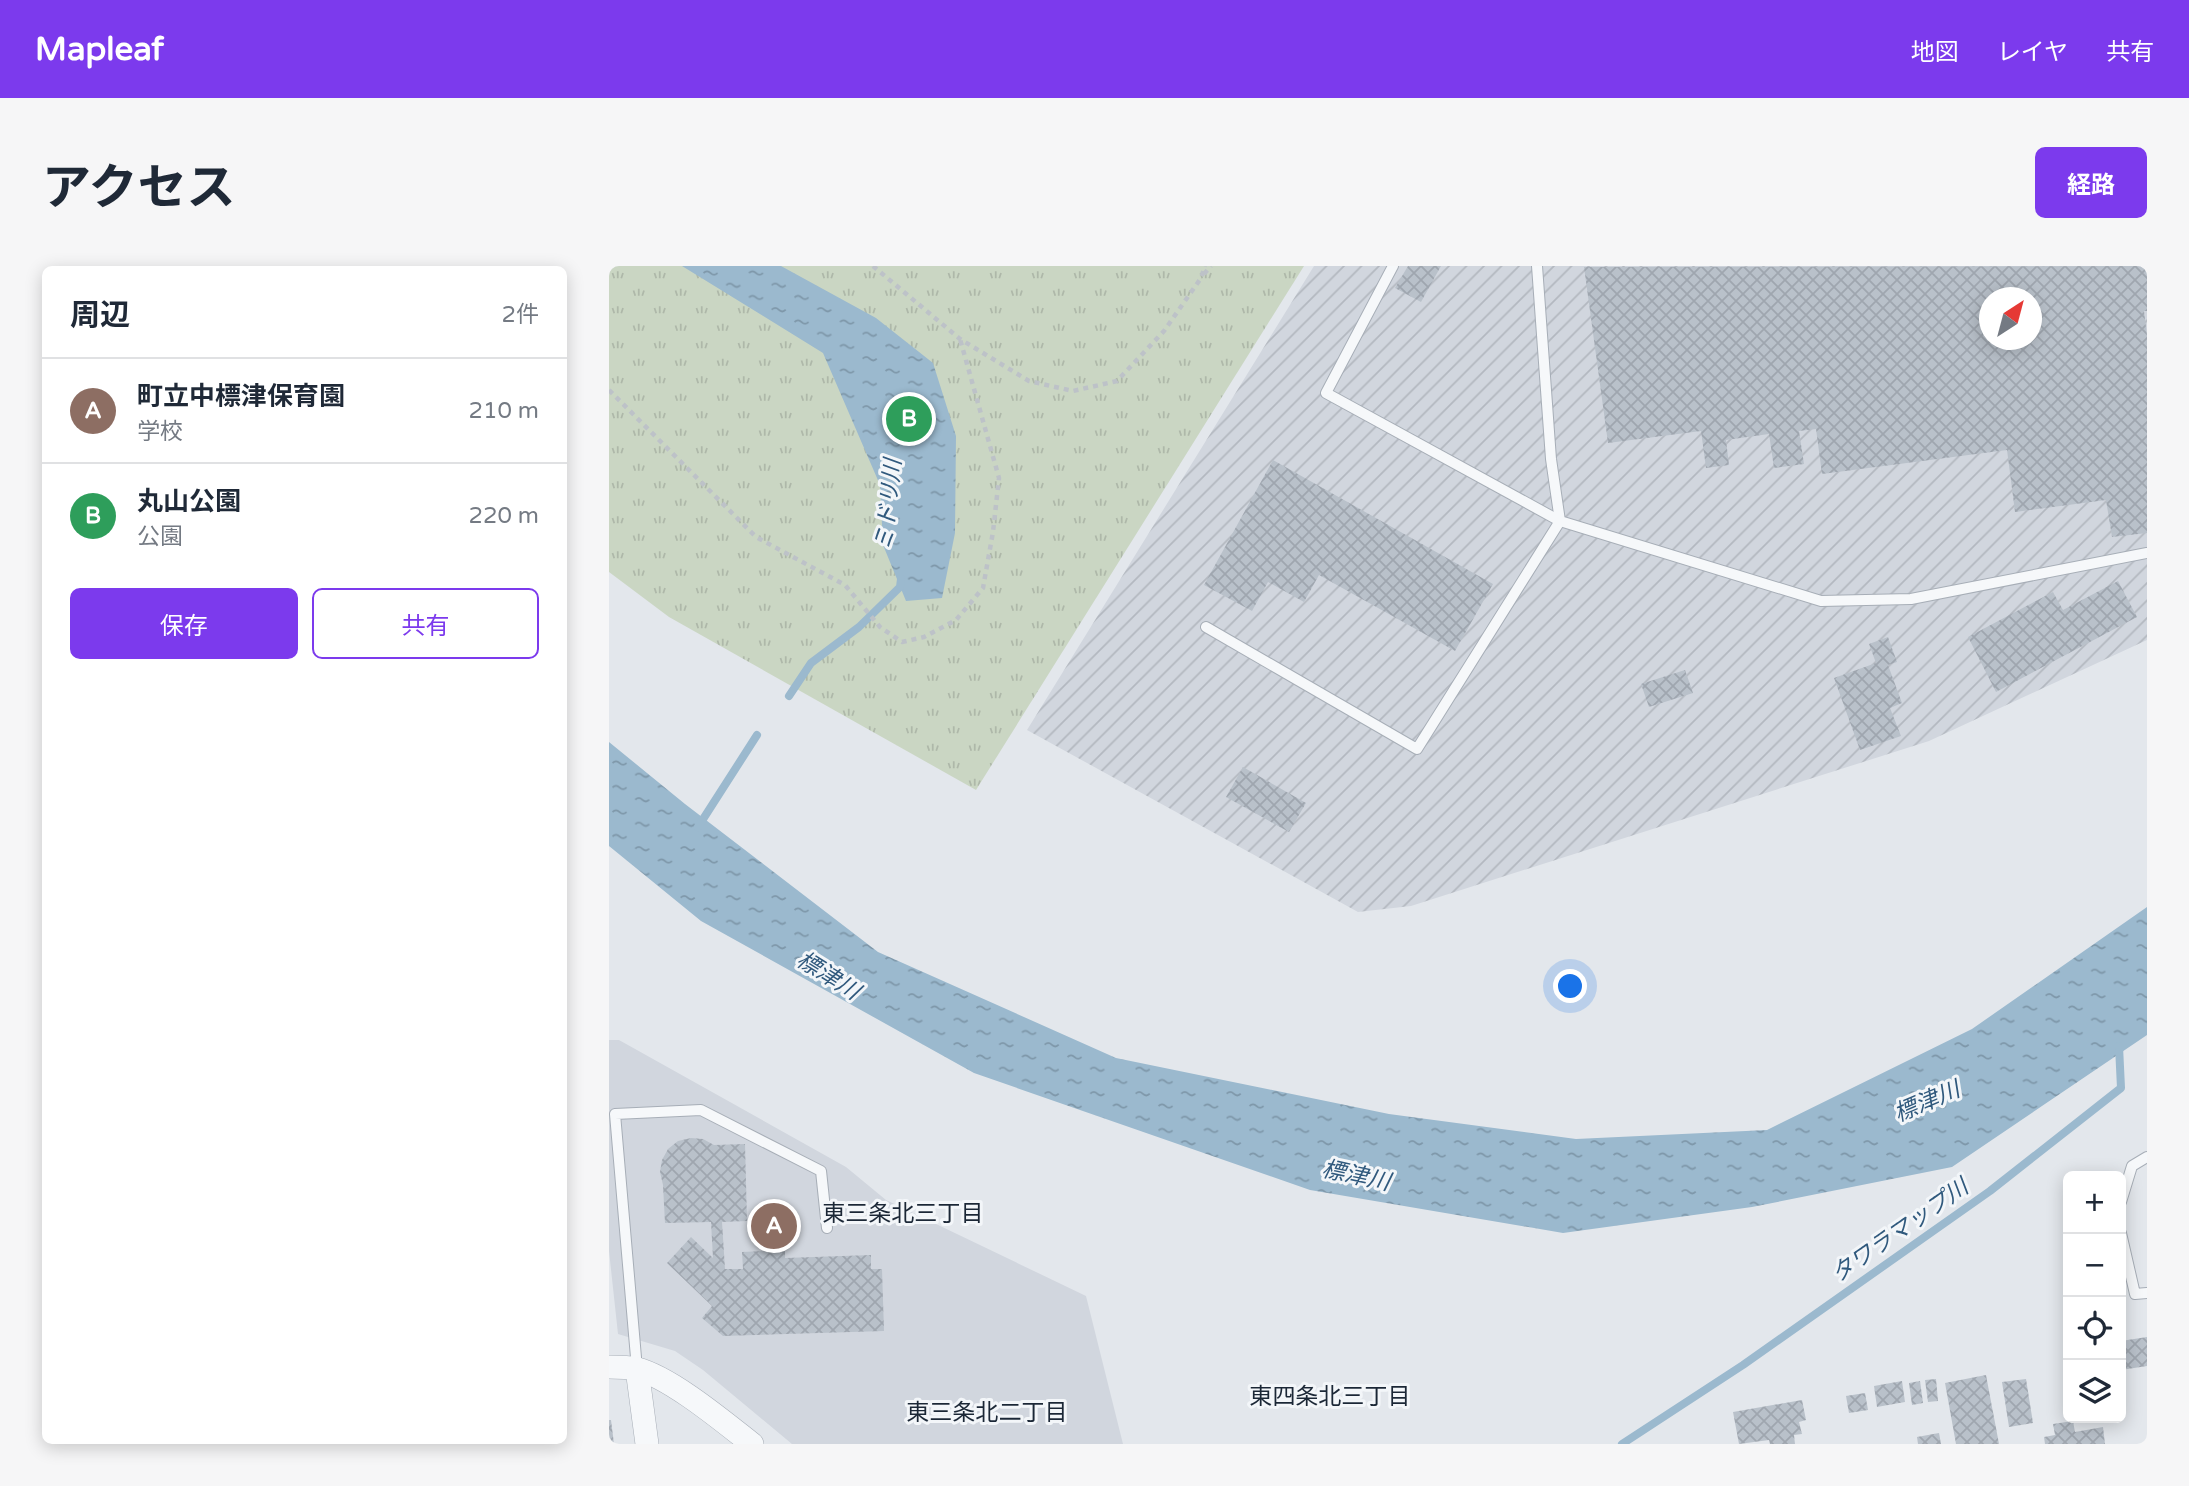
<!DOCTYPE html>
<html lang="ja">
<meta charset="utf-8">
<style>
body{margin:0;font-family:"Varela Round","Noto Sans JP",sans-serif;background:#f6f6f7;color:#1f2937}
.controls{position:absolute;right:21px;bottom:21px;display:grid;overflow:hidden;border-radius:10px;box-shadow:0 4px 18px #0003}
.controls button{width:63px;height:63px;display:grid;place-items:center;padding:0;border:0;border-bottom:2px solid #e0e1e3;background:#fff;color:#1f2937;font:35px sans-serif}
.compass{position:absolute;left:1370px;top:21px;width:63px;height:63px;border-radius:50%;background:#fff;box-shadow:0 4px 18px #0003;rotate:36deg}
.you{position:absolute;left:962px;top:721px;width:24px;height:24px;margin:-18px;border:5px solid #fff;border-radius:50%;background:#1a73e8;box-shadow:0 0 0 10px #1a73e833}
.badge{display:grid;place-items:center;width:46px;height:46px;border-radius:50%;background:#7c3aed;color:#fff;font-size:23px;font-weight:700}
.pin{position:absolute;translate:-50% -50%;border:4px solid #fff;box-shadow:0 2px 7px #0006}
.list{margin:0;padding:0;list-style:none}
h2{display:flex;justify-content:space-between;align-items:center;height:91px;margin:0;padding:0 28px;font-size:30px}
h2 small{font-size:23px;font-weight:400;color:#747a83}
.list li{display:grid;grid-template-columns:46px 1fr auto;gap:21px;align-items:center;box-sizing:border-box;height:105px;padding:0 28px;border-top:2px solid #e0e1e3}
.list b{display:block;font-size:26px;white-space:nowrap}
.list p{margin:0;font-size:23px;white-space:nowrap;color:#747a83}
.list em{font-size:23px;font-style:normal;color:#747a83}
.actions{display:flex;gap:14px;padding:21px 28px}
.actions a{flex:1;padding:16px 0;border:2px solid #7c3aed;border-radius:10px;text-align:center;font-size:24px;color:#7c3aed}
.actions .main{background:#7c3aed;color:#fff}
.icon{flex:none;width:38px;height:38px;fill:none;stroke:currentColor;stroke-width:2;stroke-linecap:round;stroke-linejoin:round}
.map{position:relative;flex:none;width:1538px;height:1178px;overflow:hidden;border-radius:10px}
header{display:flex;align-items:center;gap:42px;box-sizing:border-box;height:98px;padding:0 35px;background:#7c3aed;color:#fff}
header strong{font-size:33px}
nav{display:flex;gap:38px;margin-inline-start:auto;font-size:24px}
.intro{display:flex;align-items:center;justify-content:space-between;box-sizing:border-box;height:168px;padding:0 42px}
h1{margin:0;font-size:49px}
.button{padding:18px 32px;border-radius:10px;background:#7c3aed;color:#fff;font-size:24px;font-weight:700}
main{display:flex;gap:42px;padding:0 42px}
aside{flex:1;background:#fff;border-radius:10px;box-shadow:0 4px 18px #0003}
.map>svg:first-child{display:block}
.built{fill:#d1d6de}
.industrial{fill:url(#industrial-furrows);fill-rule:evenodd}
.park{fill:url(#park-tufts)}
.water{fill:url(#water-ripples)}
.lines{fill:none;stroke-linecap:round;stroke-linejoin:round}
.stream{stroke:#9bb9ce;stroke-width:8}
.building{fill:url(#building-cross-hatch);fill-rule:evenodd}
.service-casing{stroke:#a7aeb7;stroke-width:12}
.minor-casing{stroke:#a7aeb7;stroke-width:24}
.path{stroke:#bdc2c8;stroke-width:4.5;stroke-dasharray:5 5;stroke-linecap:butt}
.service{stroke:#f6f8fa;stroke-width:10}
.minor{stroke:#f6f8fa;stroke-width:23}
.labels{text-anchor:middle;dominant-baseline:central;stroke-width:6;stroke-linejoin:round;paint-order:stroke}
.water-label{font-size:23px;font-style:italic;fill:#30597d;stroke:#f3f6f9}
.neighbourhood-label{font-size:23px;fill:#1b2736;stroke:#f3f6f9}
</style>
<header>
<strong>Mapleaf</strong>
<nav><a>地図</a><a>レイヤ</a><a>共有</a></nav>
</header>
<div class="intro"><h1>アクセス</h1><a class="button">経路</a></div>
<main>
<aside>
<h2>周辺<small>2件</small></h2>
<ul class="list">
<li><span class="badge" style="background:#8d6e63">A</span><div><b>町立中標津保育園</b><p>学校</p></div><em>210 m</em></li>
<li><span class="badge" style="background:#2e9e5b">B</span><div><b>丸山公園</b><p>公園</p></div><em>220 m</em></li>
</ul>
<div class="actions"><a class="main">保存</a><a>共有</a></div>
</aside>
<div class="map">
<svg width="1538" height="1178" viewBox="0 0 1538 1178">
<defs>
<pattern id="industrial-furrows" width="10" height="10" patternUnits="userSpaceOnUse" patternTransform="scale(1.75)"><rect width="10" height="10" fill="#d1d6de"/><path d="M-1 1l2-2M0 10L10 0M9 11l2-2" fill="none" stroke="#b3b8c0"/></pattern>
<pattern id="park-tufts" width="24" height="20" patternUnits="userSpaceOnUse" patternTransform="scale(1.75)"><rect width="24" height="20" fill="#cad6c3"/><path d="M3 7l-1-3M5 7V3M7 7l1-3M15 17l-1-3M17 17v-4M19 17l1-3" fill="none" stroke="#aeb8a9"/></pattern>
<pattern id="water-ripples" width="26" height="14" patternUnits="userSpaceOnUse" patternTransform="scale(1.75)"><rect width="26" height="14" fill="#9bb9ce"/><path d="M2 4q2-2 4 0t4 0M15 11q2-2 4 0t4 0" fill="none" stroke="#7e97a9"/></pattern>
<pattern id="building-cross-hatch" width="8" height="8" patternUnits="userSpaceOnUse" patternTransform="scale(1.75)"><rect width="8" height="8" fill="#b9c1ca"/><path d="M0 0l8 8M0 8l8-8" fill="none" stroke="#9fa6af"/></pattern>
</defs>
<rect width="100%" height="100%" fill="#e3e7ec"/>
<!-- built -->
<path class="built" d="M 0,774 L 10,774 L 237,901 L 277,934 L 477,1030 L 514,1178 L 183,1178 L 94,1104 L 66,1085 L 9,1068 L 0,985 Z"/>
<!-- industrial -->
<path class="industrial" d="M 705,0 L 1538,0 L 1538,374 L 1320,475 L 802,640 L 749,646 L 418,464 ZM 1380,32 L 1422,32 L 1422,74 L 1380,74 Z"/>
<!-- park -->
<path class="park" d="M 0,0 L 695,0 L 367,524 L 60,351 L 0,306 Z"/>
<!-- water -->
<g class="water">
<path d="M 73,0 L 172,0 L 267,52 L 324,97 L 347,170 L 346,267 L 333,332 L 297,335 L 274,279 L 271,219 L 214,87 Z"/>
<path d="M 0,476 L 76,538 L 269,686 L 507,792 L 780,848 L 967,873 L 1158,864 L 1363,763 L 1538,641 L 1538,769 L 1343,901 L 1143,941 L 954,967 L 701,924 L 365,807 L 92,655 L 0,580 Z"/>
</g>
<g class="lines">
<!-- stream -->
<g class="stream">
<path d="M 180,430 L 202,397 L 250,361 L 291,321 L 292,313"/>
<path d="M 89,561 L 148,469"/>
<path d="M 1013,1178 L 1134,1099 L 1381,925 L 1512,822 L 1510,780"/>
</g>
</g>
<!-- building -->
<g class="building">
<path d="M 799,0 L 832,0 L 812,36 L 786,22 Z"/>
<path d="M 1538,0 L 1538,45 L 1535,45 L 1538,69 L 1538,267 L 1503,271 L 1497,234 L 1406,246 L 1398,184 L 1213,208 L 1207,163 L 1190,165 L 1195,198 L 1165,202 L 1160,168 L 1117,174 L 1120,199 L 1097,202 L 1092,165 L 999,177 L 975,1 ZM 1380,32 L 1422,32 L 1422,74 L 1380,74 Z"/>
<path d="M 664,194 L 884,318 L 846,385 L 710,309 L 695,336 L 659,316 L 643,345 L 595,319 Z"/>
<path d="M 1509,315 L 1528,351 L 1387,426 L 1359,371 L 1444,326 L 1454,344 Z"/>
<path d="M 1279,371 L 1288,396 L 1279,399 L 1293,437 L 1281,442 L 1292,470 L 1251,484 L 1225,412 L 1267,397 L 1260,378 Z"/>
<path d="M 1076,404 L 1084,427 L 1040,441 L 1032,418 Z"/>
<path d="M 634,501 L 697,537 L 680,566 L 617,531 Z"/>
<path d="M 82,872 L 94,873 L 105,879 L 136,878 L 138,955 L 113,956 L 116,1003 L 134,1003 L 133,986 L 176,984 L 176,992 L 262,989 L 262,1003 L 273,1003 L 275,1065 L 114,1070 L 93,1052 L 103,1040 L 58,997 L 82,971 L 104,992 L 102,956 L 56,957 L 54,919 L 51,906 L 53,894 L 59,883 L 69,875 Z"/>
<path d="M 1538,1071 L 1538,1100 L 1512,1104 L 1512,1075 Z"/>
<path d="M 1377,1109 L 1390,1178 L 1347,1178 L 1336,1117 Z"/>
<path d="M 1327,1113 L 1329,1135 L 1319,1136 L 1316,1114 Z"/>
<path d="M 1417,1113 L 1424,1157 L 1400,1161 L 1393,1116 Z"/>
<path d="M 1293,1115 L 1296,1136 L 1268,1141 L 1265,1120 Z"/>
<path d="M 1311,1115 L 1314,1137 L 1303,1139 L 1300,1117 Z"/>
<path d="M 1256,1127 L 1259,1144 L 1240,1147 L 1237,1130 Z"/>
<path d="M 1193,1134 L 1197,1154 L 1190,1156 L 1193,1168 L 1185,1169 L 1186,1178 L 1161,1178 L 1160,1174 L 1130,1178 L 1124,1146 Z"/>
<path d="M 0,1154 L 2,1154 L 5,1178 L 0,1178 Z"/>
<path d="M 1464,1155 L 1466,1166 L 1494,1161 L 1496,1178 L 1436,1178 L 1435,1171 L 1446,1169 L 1444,1158 Z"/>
<path d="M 1330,1167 L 1332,1178 L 1309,1178 L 1308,1171 Z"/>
</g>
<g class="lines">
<defs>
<g id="service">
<path d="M 928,0 L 942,193 L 951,255 L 1212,335 L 1302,333 L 1538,287"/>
<path d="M 597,361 L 808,483 L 951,255 L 717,127 L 784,0"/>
<path d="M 1512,936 L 1523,900 L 1538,891"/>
<path d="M 1512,967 L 1526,1028 L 1538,1027"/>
<path d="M 28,1103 L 6,848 L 92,844 L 212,905 L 218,962"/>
</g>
<g id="minor">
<path d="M 0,1101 C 9,1101 19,1101 28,1103 C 61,1111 115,1156 143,1178"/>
<path d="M 28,1103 L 38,1178"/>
</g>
</defs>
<!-- service casing -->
<use href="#service" class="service-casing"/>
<!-- minor casing -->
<use href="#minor" class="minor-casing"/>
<!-- path -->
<g class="path">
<path d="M 264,0 L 351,73 L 420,115 L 464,125 L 508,115 L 555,65 L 592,12 L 596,0"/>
<path d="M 595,8 L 602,0"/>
<path d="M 0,124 L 147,271 L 236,319 L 271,361 L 293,376 L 315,371 L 347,354 L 374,322 L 384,266 L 390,212 L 351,73"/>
</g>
<!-- service -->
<use href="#service" class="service"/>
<!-- minor -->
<use href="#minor" class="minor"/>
</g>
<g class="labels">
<!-- water labels -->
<g class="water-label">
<text transform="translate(280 239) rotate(-84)">ミドリ川</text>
<text transform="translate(219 710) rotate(32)">標津川</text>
<text transform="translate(1318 836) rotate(-23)">標津川</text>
<text transform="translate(747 910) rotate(12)">標津川</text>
<text transform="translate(1291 965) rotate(-35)">タワラマップ川</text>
</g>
<!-- neighbourhood labels -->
<g class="neighbourhood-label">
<text x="294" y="948">東三条北三丁目</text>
<text x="721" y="1131">東四条北三丁目</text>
<text x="378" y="1147">東三条北二丁目</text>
</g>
</g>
</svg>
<div class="controls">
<button>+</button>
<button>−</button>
<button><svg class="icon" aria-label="locate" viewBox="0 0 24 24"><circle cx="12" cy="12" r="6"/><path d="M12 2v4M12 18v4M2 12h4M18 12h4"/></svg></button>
<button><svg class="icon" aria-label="layers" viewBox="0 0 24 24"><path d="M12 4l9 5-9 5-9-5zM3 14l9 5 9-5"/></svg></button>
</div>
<svg class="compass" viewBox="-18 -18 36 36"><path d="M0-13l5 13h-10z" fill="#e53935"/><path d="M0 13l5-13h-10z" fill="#747a83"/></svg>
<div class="you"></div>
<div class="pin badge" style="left:165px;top:960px;background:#8d6e63">A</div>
<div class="pin badge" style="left:300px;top:153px;background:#2e9e5b">B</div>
</div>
</main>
